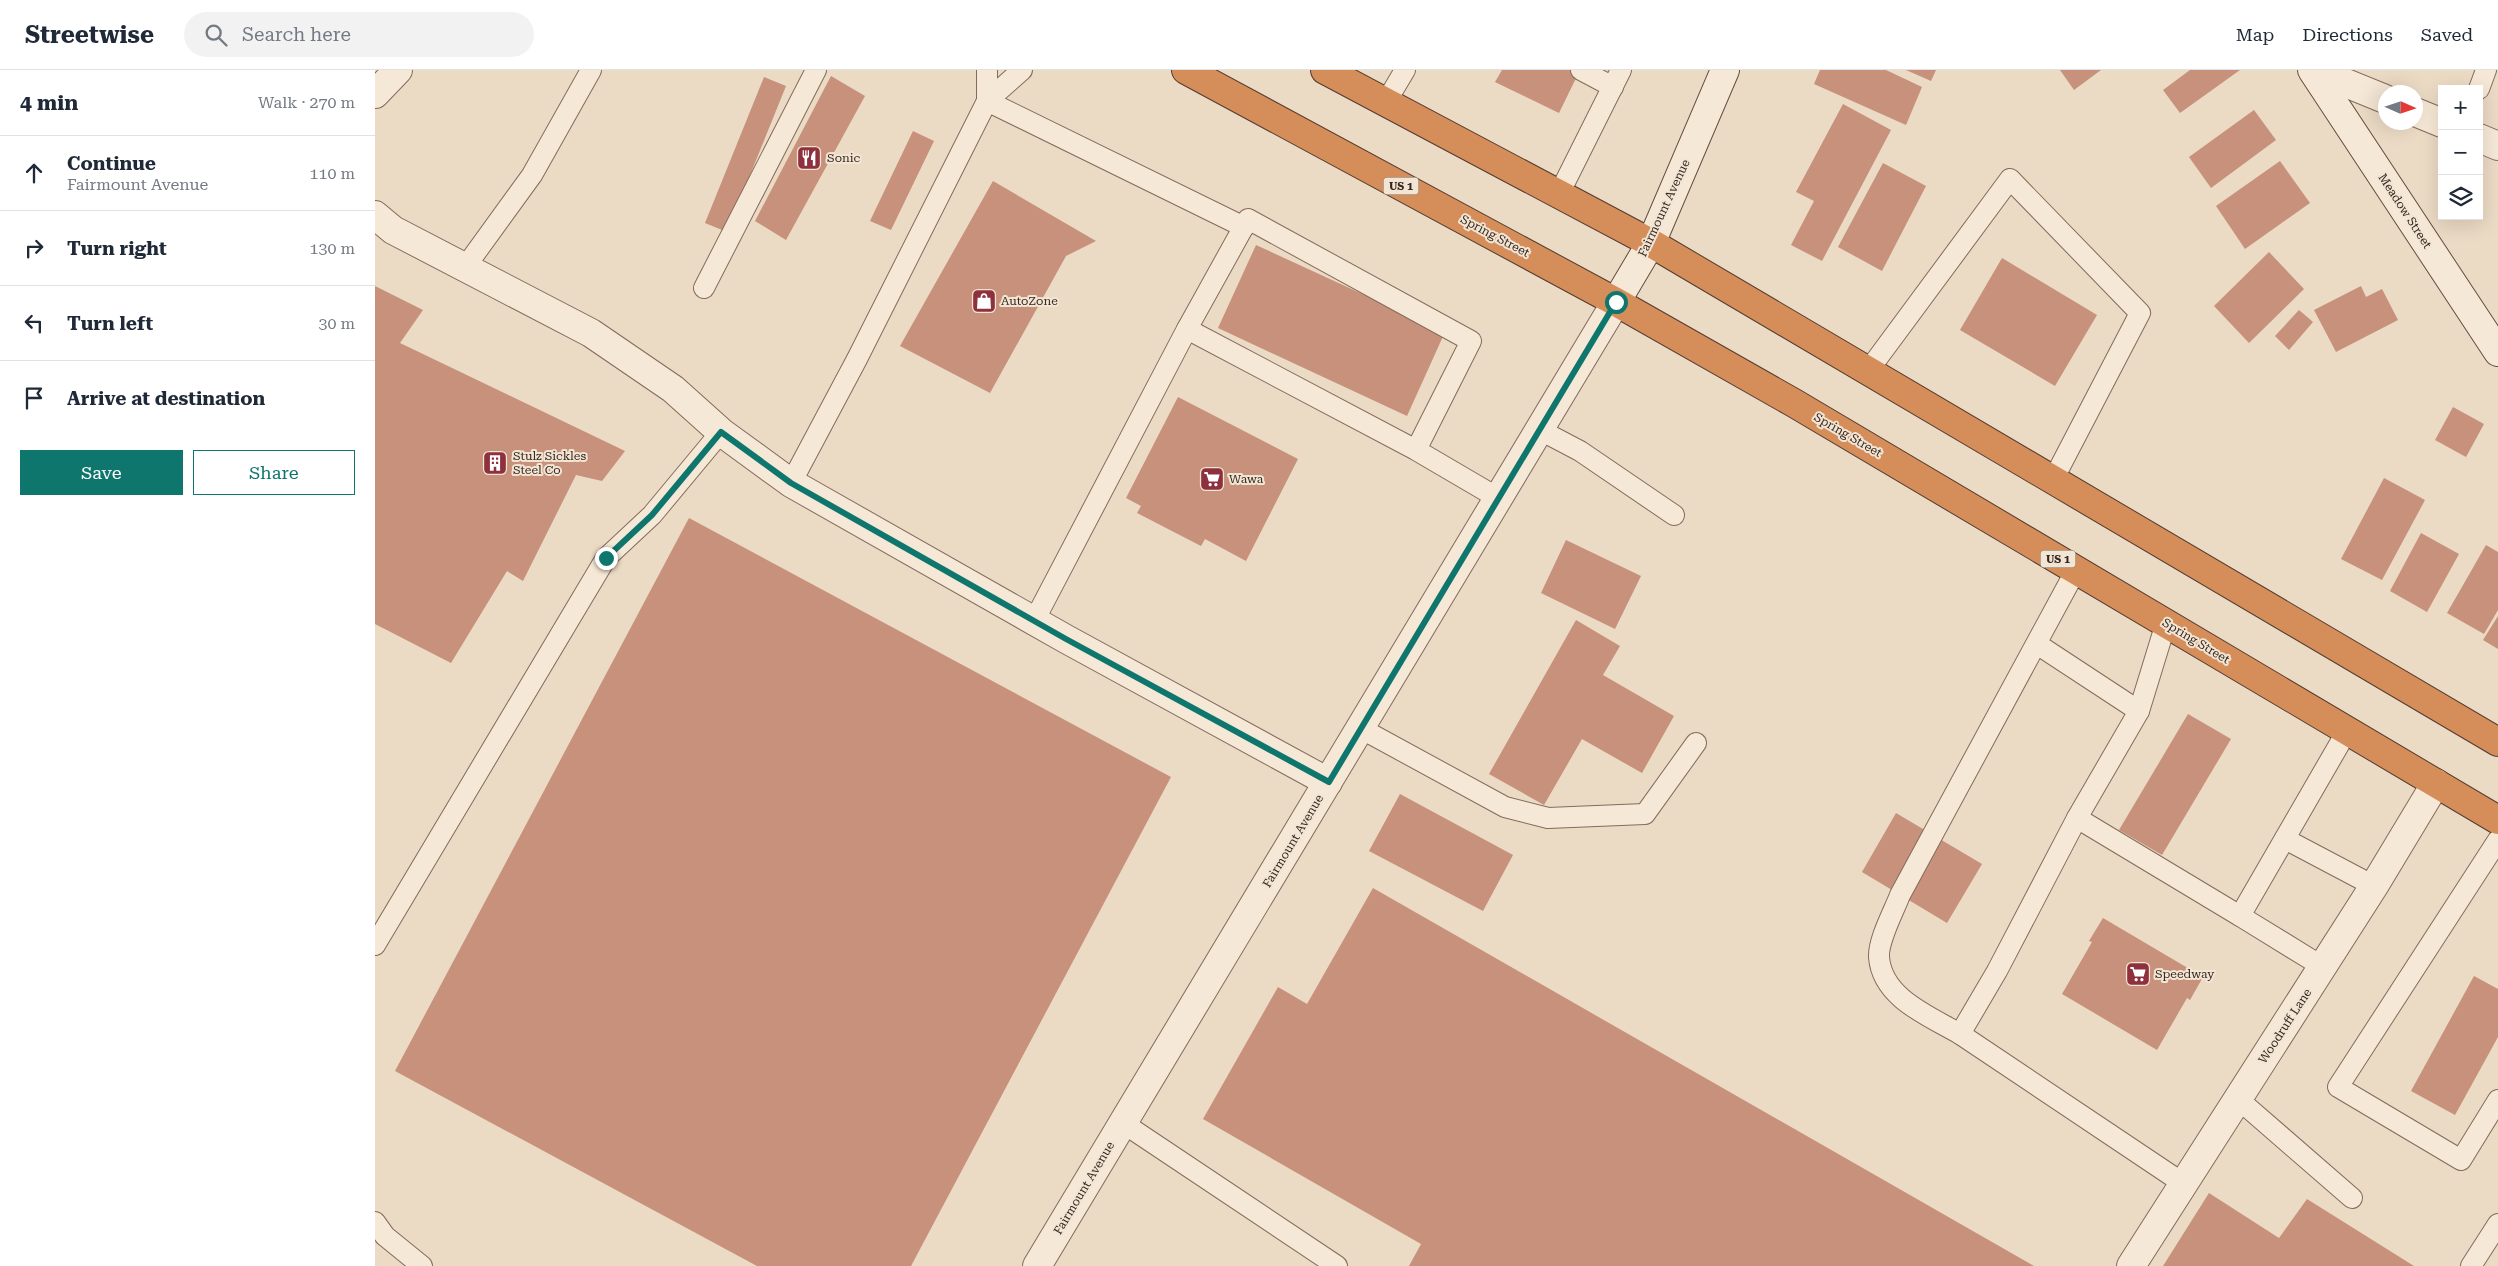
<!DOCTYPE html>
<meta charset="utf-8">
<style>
body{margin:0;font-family:"Roboto Serif",serif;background:#f2f2f3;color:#1f2937}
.controls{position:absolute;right:15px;top:15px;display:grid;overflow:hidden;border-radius:0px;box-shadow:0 5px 20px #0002}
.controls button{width:45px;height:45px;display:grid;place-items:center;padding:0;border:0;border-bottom:1px solid #e0e1e3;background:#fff;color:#1f2937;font:25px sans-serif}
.compass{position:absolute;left:2003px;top:15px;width:45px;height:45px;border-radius:50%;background:#fff;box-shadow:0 5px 20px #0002;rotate:93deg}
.stop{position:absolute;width:15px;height:15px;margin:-11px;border:4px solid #0f766e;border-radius:50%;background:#fff}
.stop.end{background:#0f766e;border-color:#fff;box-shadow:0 1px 5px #0008}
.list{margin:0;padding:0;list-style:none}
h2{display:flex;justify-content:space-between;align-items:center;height:65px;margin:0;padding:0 20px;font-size:21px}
h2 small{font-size:16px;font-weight:400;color:#747a83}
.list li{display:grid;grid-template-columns:32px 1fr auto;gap:15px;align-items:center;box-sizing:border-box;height:75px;padding:0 20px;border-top:1px solid #e0e1e3}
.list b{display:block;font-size:19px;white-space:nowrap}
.list p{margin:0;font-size:16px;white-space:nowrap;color:#747a83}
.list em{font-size:16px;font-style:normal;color:#747a83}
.actions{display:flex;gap:10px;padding:15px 20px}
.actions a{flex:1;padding:11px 0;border:1px solid #0f766e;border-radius:0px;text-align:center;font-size:18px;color:#0f766e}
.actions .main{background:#0f766e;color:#fff}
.icon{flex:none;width:28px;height:28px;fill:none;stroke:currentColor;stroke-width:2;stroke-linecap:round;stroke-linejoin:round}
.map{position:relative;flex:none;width:2123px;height:1196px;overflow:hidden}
header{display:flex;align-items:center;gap:30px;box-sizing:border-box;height:70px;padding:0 25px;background:#fff;border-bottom:1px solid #e0e1e3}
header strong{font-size:24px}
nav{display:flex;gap:28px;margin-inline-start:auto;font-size:18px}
.search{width:350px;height:45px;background:#f2f2f3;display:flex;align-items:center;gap:12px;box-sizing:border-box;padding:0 18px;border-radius:28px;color:#747a83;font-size:19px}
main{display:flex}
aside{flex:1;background:#fff}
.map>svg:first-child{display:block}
.building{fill:#c7917c}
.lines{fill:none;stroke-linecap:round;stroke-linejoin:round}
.lane-casing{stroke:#846b5c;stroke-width:22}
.street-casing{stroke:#846b5c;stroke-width:30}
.secondary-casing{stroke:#664d3f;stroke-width:30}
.highway-casing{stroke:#523b2f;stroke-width:30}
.lane{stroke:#f6e8d6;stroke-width:20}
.street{stroke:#f6e8d6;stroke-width:28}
.secondary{stroke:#f6e8d6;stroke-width:28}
.highway{stroke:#d58d5a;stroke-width:28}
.route{stroke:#0f766e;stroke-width:6}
.labels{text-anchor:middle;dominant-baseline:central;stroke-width:4;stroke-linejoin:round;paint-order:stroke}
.shield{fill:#f3e5d3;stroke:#6e5f55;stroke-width:1}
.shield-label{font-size:11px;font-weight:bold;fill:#35261f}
.poi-label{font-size:12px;fill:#35261f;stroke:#f3e5d3;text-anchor:start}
.street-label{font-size:12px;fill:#35261f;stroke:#f3e5d3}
</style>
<header>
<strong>Streetwise</strong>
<div class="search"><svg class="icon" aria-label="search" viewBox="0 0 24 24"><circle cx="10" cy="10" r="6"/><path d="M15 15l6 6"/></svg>Search here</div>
<nav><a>Map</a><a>Directions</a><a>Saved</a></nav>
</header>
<main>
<aside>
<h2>4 min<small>Walk · 270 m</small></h2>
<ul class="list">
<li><svg class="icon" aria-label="ahead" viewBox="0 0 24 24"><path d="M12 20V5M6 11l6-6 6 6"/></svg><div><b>Continue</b><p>Fairmount Avenue</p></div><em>110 m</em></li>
<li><svg class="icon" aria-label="right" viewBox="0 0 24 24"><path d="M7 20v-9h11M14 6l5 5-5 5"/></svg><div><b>Turn right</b></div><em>130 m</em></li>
<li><svg class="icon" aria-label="left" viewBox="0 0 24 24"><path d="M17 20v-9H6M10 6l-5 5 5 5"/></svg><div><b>Turn left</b></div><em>30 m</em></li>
<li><svg class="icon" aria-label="arrive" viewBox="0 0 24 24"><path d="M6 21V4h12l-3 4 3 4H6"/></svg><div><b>Arrive at destination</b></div></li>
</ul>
<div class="actions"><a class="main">Save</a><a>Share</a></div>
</aside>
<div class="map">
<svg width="2123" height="1196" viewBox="0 0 2123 1196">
<rect width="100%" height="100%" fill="#ebdac4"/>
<!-- building -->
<g class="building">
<path d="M 1127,0 L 1205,0 L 1184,43 L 1120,12 Z"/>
<path d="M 1445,0 L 1511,0 L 1547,17 L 1531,55 L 1439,14 Z"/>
<path d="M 1531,0 L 1561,0 L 1556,11 Z"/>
<path d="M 1685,0 L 1726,0 L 1699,20 Z"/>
<path d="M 1815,0 L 1865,0 L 1805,43 L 1788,20 Z"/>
<path d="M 456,6 L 490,26 L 411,170 L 380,151 Z"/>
<path d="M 389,7 L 411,16 L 352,162 L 330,153 Z"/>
<path d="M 1468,34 L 1516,60 L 1447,191 L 1416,175 L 1439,131 L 1421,122 Z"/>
<path d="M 1879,40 L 1901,70 L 1836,118 L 1814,87 Z"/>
<path d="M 538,61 L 559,71 L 516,160 L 495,151 Z"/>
<path d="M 1905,91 L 1935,133 L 1870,179 L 1841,136 Z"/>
<path d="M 1508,93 L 1551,116 L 1507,201 L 1463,177 Z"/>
<path d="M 618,111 L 721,171 L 691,186 L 615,323 L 525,276 Z"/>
<path d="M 881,175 L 1070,262 L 1032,346 L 843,258 Z"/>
<path d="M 1894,182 L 1929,219 L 1874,273 L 1839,236 Z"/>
<path d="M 1627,188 L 1722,245 L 1680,316 L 1585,260 Z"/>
<path d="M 0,216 L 48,240 L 25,273 L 250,381 L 227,411 L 201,405 L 148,511 L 132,501 L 76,593 L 0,554 Z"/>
<path d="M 1986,216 L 1991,227 L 2007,219 L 2023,250 L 1961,282 L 1939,240 Z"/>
<path d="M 1924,240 L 1938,252 L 1914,280 L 1900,266 Z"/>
<path d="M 803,327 L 923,389 L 871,491 L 830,469 L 826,476 L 762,443 L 766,436 L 751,428 Z"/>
<path d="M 2078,337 L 2109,354 L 2091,387 L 2060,370 Z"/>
<path d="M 2009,408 L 2050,430 L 2007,510 L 1966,489 Z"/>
<path d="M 314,448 L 796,707 L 536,1196 L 382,1196 L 20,1001 Z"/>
<path d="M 2046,463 L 2084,484 L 2052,542 L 2015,521 Z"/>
<path d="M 1191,470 L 1266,506 L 1240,559 L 1166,523 Z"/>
<path d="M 2111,475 L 2123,482 L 2123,540 L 2109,564 L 2072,543 Z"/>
<path d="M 2123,546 L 2123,579 L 2108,570 Z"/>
<path d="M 1201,550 L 1245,576 L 1228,605 L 1299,646 L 1267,703 L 1207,669 L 1169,735 L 1114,704 Z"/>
<path d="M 1813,644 L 1856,669 L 1787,785 L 1744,760 Z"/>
<path d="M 1025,724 L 1138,785 L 1108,841 L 994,781 Z"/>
<path d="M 1521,743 L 1607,794 L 1572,853 L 1487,802 Z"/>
<path d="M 998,818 L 1659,1196 L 1034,1196 L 1046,1174 L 828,1049 L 903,917 L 932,934 Z"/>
<path d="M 1728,848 L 1828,907 L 1815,930 L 1812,928 L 1782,980 L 1687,924 L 1717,872 L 1714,871 Z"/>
<path d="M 2099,906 L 2123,919 L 2123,967 L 2080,1045 L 2036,1021 Z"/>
<path d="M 1834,1123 L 1904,1168 L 1932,1129 L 2039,1196 L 1788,1196 Z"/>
</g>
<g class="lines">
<defs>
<g id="lane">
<path d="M 612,0 L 612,31"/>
<path d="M 1206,0 L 1238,17"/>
<path d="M 2104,19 L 2111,0"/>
<path d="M 612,31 L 869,157"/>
<path d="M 1011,32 L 1030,0"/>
<path d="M 1184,124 L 1246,0"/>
<path d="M 91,196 L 157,105 L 216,0"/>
<path d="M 329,218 L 441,0"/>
<path d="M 1493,301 L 1635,109 L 1765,243 L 1678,410"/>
<path d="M 1165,360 L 1205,381 L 1299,445"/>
<path d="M 1041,380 L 1096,271 L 873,149 L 812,259 L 1041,380 L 1123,428"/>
<path d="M 416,413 L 482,289 L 612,31 L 647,0"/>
<path d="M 659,551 L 812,259"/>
<path d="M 1791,553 L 1764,641 L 1702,748 L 1622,901 L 1585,964 L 1809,1114"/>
<path d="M 1662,574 L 1764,641"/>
<path d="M 985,658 L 1130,737 L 1173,748 L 1270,744 L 1321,673"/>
<path d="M 1702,748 L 1865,846"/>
<path d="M 1910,769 L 1999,816"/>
<path d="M 2123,770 L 1963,1017 L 2086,1090 L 2123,1030"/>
<path d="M 0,875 L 231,488 L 277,445 L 346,362"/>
<path d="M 1948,897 L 1865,846 L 1972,661"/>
<path d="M 1585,964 C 1554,946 1507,928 1504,887 C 1503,870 1519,841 1525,825 L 1701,500"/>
<path d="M 1863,1029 L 1977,1128"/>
<path d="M 748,1053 L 962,1196"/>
<path d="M 0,1152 L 10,1166 L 47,1196"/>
<path d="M 2096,1196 L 2123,1154"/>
</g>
<g id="street">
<path d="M 1939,0 L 2010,29"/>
<path d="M 0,24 L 23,0"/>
<path d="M 2040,42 L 2067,53"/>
<path d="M 2104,68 L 2123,76"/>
<path d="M 0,145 L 18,160 L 216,263 L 298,319 L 346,362 L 416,413 L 691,569 L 953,712"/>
<path d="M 662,1196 L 1241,232"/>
<path d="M 1756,1196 L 1999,816 L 2061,713"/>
</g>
<g id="secondary">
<path d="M 1937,0 L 2123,282"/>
<path d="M 1241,232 L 1276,173 L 1350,0"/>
</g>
<g id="highway">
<path d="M 811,0 L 1241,232 L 1419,333 L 2123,750"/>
<path d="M 950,0 L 1276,173 L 2123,672"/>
</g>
</defs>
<!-- lane casing -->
<use href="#lane" class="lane-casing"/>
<!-- street casing -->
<use href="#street" class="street-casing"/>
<!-- secondary casing -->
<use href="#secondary" class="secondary-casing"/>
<!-- highway casing -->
<use href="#highway" class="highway-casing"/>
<!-- lane -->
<use href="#lane" class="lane"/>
<!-- street -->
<use href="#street" class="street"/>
<!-- secondary -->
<use href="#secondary" class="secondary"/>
<!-- highway -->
<use href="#highway" class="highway"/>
</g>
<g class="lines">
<!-- route -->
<path class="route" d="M 231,488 L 277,445 L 346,362 L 416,413 L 691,569 L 954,712 L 1241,232"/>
</g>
<!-- icons -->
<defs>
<symbol id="restaurant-square" viewBox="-11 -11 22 22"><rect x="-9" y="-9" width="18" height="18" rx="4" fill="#8f303e" stroke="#f3e5d3"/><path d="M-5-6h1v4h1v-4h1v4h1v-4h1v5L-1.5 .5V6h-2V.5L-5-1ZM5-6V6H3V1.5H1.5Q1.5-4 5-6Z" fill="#fff"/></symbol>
<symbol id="shop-square" viewBox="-11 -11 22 22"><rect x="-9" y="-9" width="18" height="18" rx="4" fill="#8f303e" stroke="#f3e5d3"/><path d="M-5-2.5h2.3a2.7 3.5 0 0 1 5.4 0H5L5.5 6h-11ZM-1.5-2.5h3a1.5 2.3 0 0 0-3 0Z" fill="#fff"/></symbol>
<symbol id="building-square" viewBox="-11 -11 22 22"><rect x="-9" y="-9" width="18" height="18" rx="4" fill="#8f303e" stroke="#f3e5d3"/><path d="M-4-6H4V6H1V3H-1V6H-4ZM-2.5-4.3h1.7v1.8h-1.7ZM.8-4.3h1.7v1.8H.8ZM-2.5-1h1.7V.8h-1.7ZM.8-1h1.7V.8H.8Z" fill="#fff"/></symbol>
<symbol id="supermarket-square" viewBox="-11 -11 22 22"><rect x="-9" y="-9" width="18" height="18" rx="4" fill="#8f303e" stroke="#f3e5d3"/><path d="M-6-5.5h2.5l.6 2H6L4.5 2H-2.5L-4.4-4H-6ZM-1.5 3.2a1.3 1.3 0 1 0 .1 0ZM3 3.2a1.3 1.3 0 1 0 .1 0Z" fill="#fff"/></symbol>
</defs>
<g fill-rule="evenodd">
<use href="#restaurant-square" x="420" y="74" width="28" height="28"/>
<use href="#shop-square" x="595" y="217" width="28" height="28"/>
<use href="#building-square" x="106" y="379" width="28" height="28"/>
<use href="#supermarket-square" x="823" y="395" width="28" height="28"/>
<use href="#supermarket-square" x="1749" y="890" width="28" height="28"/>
</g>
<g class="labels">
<!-- shield labels -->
<g class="shield">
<rect x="1008.5" y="107.5" width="35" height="17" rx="4"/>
<rect x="1665.5" y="480.5" width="35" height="17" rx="4"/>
</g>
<g class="shield-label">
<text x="1026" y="116">US 1</text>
<text x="1683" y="489">US 1</text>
</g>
<!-- poi labels -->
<g class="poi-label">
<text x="452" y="88">Sonic</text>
<text x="626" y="231">AutoZone</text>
<text x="138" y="386">Stulz Sickles<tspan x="138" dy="14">Steel Co</tspan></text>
<text x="854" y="409">Wawa</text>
<text x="1780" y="904">Speedway</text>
</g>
<!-- street labels -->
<g class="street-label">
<text transform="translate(1289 138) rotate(-65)">Fairmount Avenue</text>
<text transform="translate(2030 141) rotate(57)">Meadow Street</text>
<text transform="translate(1120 166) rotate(28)">Spring Street</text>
<text transform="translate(1473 365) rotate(30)">Spring Street</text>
<text transform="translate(1821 571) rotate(31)">Spring Street</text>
<text transform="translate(918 771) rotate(-59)">Fairmount Avenue</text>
<text transform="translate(1910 956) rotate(-57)">Woodruff Lane</text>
<text transform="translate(709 1118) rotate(-59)">Fairmount Avenue</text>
</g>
</g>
</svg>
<div class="controls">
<button>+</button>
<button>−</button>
<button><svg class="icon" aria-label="layers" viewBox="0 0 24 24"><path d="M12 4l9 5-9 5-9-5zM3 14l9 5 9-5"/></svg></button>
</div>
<svg class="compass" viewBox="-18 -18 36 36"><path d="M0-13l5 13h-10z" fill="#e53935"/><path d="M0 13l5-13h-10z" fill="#747a83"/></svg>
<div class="stop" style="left:1241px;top:232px"></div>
<div class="stop end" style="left:231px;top:488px"></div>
</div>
</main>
